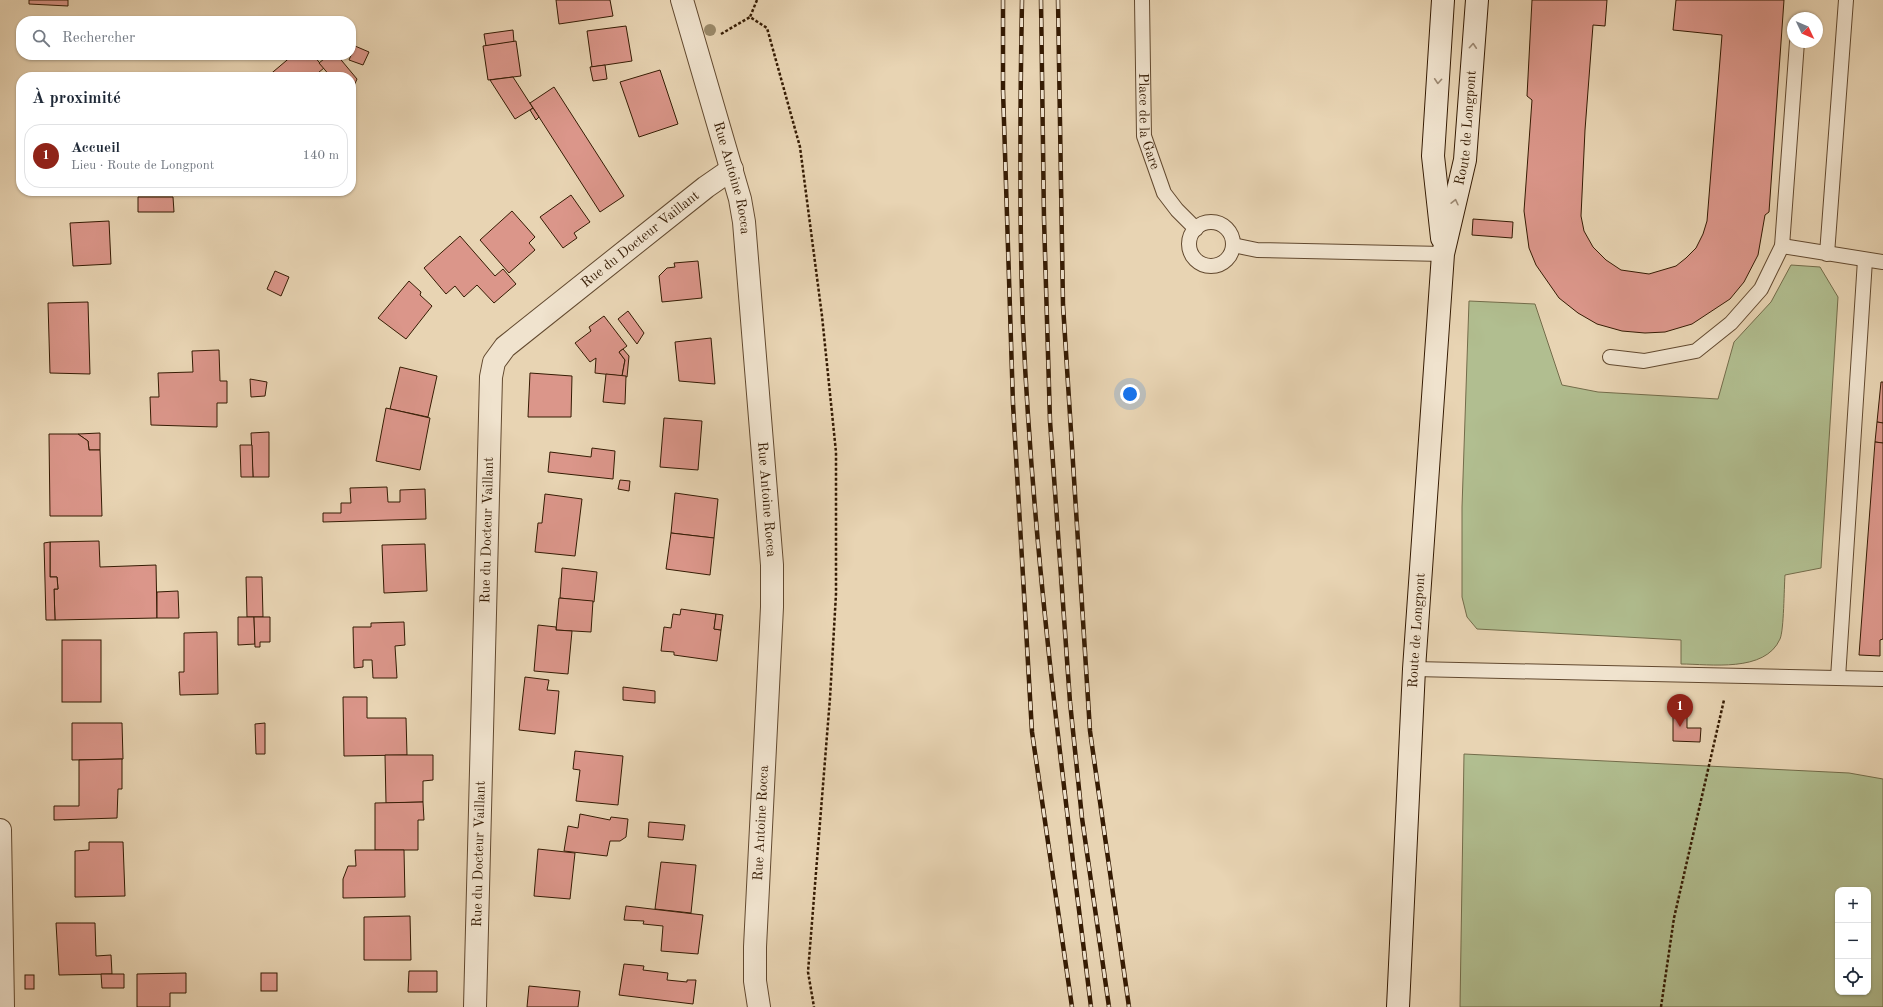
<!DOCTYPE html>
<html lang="fr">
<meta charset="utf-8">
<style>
body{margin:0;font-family:"Old Standard TT",serif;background:#f2f2f3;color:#1f2937}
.controls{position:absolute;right:12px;bottom:12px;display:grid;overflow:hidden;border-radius:8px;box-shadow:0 1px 3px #0004}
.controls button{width:36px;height:36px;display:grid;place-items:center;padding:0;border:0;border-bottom:1px solid #e0e1e3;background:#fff;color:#1f2937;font:20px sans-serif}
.compass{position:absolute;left:1787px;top:12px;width:36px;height:36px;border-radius:50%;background:#fff;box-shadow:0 1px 3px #0004;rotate:134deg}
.you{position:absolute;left:1130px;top:394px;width:14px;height:14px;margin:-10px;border:3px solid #fff;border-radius:50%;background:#1a73e8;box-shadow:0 0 0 6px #1a73e833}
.badge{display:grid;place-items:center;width:26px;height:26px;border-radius:50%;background:#8f2418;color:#fff;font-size:13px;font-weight:700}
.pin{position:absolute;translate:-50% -33px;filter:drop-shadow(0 1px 2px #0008)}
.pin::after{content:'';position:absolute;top:21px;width:14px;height:12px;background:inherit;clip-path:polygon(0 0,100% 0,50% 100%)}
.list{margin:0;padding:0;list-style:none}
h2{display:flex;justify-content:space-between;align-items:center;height:52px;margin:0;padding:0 16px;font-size:17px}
h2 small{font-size:13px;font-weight:400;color:#747a83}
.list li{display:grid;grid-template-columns:26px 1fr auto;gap:12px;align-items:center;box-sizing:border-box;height:64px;margin:0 8px 8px;padding:0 8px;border:1px solid #e0e1e3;border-radius:16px}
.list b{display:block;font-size:15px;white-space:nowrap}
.list p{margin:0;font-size:13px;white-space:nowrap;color:#747a83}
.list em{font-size:13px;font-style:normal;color:#747a83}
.icon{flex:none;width:22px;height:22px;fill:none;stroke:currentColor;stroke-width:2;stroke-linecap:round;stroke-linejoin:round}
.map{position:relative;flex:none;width:1883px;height:1007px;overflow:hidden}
.search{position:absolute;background:#fff;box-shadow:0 1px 3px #0004;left:16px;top:16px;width:340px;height:44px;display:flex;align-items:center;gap:10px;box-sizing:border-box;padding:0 14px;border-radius:16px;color:#747a83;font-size:15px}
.panel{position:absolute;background:#fff;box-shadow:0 1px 3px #0004;left:16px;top:72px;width:340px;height:124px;border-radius:16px}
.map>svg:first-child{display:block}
.green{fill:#b1be90;stroke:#736c4a;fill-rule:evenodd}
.building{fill:#db968a;stroke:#351b03}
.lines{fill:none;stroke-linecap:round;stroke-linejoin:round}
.service-casing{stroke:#62492f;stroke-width:16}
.minor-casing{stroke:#62492f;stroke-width:24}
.tertiary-casing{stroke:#62492f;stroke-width:24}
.secondary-casing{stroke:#351b03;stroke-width:24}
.path{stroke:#351b03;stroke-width:2.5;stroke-dasharray:3 2;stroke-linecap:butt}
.service{stroke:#f0e3ce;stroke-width:14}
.minor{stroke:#f0e3ce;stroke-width:22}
.tertiary{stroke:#f0e3ce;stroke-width:22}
.secondary{stroke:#f0e3ce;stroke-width:22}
.rail-casing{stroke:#351b03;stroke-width:4.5}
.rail{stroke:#f0e3ce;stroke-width:3;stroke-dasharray:9;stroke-linecap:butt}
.tree{fill:#9a8969}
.oneway{stroke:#9c8973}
.labels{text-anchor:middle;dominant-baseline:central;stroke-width:3;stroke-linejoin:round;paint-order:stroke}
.street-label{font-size:14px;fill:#351b03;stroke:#f0e3ce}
</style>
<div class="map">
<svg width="1883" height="1007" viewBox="0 0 1883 1007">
<rect width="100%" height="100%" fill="#e8d4b3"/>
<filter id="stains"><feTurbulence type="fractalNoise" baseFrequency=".005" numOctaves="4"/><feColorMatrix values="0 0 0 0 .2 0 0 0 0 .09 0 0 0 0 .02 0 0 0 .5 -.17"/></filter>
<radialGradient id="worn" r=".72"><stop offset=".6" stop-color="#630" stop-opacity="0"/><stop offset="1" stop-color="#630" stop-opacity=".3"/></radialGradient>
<!-- green -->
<g class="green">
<path d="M 1791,265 L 1820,267 L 1838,297 L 1821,568 L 1785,575 C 1784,588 1784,630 1780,639 C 1765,673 1710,664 1681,664 L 1681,640 L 1477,629 L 1467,617 L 1462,597 L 1462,507 L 1469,301 L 1535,304 L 1562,385 L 1598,392 L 1718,399 L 1734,342 L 1771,302 Z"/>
<path d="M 1464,754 L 1849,773 L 1883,779 L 1883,1007 L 1460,1007 ZM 1838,890 L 1868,890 L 1868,992 L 1838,992 Z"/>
</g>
<!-- building -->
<g class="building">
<path d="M 29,0 L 68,0 L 68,6 L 29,4 Z"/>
<path d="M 556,0 L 610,0 L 613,16 L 559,24 Z"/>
<path d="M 1532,0 L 1607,0 L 1605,26 L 1593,25 L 1585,130 L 1581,216 L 1584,231 L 1593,247 L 1606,260 L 1621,270 L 1649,274 L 1676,266 L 1686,258 L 1696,248 L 1703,234 L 1707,221 L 1722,35 L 1673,30 L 1676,0 L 1784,0 L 1769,212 L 1765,215 L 1758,255 L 1744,282 L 1730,299 L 1692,324 L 1665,332 L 1645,333 L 1622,331 L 1597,324 L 1578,313 L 1559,298 L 1536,265 L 1529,248 L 1524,211 L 1532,100 L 1527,96 Z"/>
<path d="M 626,26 L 632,61 L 592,67 L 587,31 Z"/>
<path d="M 513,30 L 514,42 L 486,46 L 484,34 Z"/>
<path d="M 516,41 L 521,76 L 488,80 L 483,46 Z"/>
<path d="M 355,46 L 369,52 L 363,65 L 349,60 Z"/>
<path d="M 293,55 L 313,55 L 324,68 L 313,77 L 267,77 Z"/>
<path d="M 329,55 L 337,55 L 357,79 L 351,93 L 351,77 L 331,77 L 319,63 Z"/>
<path d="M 605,65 L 607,79 L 593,81 L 590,67 Z"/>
<path d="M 660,70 L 678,124 L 639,137 L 620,82 Z"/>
<path d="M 513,77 L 533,108 L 515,119 L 490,80 Z"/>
<path d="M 554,87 L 624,196 L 600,212 L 530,103 Z"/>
<path d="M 533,108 L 539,117 L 536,120 L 530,110 Z"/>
<path d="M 571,195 L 590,222 L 574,233 L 577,238 L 563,248 L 540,217 Z"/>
<path d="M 138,197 L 173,197 L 174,212 L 138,212 Z"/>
<path d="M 512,211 L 535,237 L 529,243 L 535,250 L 509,273 L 480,240 Z"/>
<path d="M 1473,219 L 1513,222 L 1512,238 L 1472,235 Z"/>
<path d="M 109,221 L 111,264 L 73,266 L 70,223 Z"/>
<path d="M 460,236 L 495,276 L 503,269 L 516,284 L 494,303 L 477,285 L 464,297 L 455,286 L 446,294 L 424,268 Z"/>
<path d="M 698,261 L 702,298 L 662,302 L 659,276 L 667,268 L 675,267 L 674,263 Z"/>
<path d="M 275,271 L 289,277 L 281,296 L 267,289 Z"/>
<path d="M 409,281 L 421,292 L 420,295 L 432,306 L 406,339 L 378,318 Z"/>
<path d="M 88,302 L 90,374 L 50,373 L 48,303 Z"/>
<path d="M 628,311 L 644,333 L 637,344 L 618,319 Z"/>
<path d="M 604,316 L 627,346 L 619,352 L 625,360 L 622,376 L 595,373 L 596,358 L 590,362 L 575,343 L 591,331 L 589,327 Z"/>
<path d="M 711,338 L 715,384 L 679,381 L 675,342 Z"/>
<path d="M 623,349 L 629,356 L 627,377 L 622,376 L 625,360 L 619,352 Z"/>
<path d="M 219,350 L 220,381 L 227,381 L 227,403 L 217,403 L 217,427 L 151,425 L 150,397 L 159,397 L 158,373 L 193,372 L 192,351 Z"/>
<path d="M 400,367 L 437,376 L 428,417 L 390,409 Z"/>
<path d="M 530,373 L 572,376 L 571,417 L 528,417 Z"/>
<path d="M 606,374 L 626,376 L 625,404 L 603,402 Z"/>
<path d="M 250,379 L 267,382 L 265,396 L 251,397 Z"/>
<path d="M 1881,382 L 1883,382 L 1883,423 L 1877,422 Z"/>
<path d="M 386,408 L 430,418 L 420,470 L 376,461 Z"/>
<path d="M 664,418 L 702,421 L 698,470 L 660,467 Z"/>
<path d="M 1877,422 L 1883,423 L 1883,443 L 1875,442 Z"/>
<path d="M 269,432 L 269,477 L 253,477 L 251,433 Z"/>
<path d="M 100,433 L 100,450 L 89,450 L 88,441 L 78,434 Z"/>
<path d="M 49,434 L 78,434 L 88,441 L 89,450 L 100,450 L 102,516 L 50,516 Z"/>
<path d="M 1875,442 L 1883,443 L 1883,639 L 1880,640 L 1880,656 L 1859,655 Z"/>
<path d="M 240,445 L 252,445 L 253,477 L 241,477 Z"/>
<path d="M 592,448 L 615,451 L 613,479 L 548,472 L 550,452 L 591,457 Z"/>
<path d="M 620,480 L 630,481 L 629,491 L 618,489 Z"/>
<path d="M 387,487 L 388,502 L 400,502 L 400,490 L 425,489 L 426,519 L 323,522 L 323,513 L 341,513 L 341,503 L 351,503 L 350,488 Z"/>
<path d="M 675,493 L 718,499 L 714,538 L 671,533 Z"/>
<path d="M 545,494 L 582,499 L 575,556 L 535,552 L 538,523 L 542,523 Z"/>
<path d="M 671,533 L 714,538 L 710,575 L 666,569 Z"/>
<path d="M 99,541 L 100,567 L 156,565 L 157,618 L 55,620 L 54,589 L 58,589 L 57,577 L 50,577 L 50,542 Z"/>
<path d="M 50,542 L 50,577 L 57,577 L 58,589 L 54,589 L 55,620 L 46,620 L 44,543 Z"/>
<path d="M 425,544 L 427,591 L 384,593 L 382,545 Z"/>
<path d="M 562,568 L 597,572 L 594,602 L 560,598 Z"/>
<path d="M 246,577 L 262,577 L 263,617 L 247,617 Z"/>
<path d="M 178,591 L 179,618 L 157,618 L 157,592 Z"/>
<path d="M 559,598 L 593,601 L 591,632 L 556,630 Z"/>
<path d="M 681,609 L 716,614 L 714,629 L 721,630 L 717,661 L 674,655 L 674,652 L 661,651 L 664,627 L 671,628 L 673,614 L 680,615 Z"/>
<path d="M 716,614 L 723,615 L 721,630 L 714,629 Z"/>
<path d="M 238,617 L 254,617 L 255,644 L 238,645 Z"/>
<path d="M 254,617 L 270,617 L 270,642 L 260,642 L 260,647 L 255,647 Z"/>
<path d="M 404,622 L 405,645 L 395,646 L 397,678 L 373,678 L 372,660 L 363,660 L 363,667 L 354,668 L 353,627 L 371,627 L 371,623 Z"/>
<path d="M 538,625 L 556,627 L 556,630 L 572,631 L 568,674 L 534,671 Z"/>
<path d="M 217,632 L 218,694 L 180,695 L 179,672 L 184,672 L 184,633 Z"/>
<rect x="62" y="640" width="39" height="62"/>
<path d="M 525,677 L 549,680 L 547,690 L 559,691 L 555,734 L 519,730 Z"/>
<path d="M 623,687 L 655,691 L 655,703 L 623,700 Z"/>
<path d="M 343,697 L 367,697 L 367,718 L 406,718 L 407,755 L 344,756 Z"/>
<path d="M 1673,714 L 1687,714 L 1687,728 L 1701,728 L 1700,742 L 1673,741 Z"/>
<path d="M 72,723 L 122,723 L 123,759 L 72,760 Z"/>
<path d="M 265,723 L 265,754 L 256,754 L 255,724 Z"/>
<path d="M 575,751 L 623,756 L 618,805 L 576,801 L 580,770 L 573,769 Z"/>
<path d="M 385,755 L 433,755 L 433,780 L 423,781 L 423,802 L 386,803 Z"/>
<path d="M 122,759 L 122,789 L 118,789 L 117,818 L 54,820 L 54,806 L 79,806 L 79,760 Z"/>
<path d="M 423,802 L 424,820 L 418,820 L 418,850 L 375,850 L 375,803 Z"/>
<path d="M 580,814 L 610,820 L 611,817 L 628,819 L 626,837 L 620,841 L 610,841 L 607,856 L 564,851 L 568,826 L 578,828 Z"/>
<path d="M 649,822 L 685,825 L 683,840 L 648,837 Z"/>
<path d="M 89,842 L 123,842 L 125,896 L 75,897 L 75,851 L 89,850 Z"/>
<path d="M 538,849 L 575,853 L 570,899 L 534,896 Z"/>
<path d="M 355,850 L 404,850 L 405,897 L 343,898 L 343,879 L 348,866 L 356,866 Z"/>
<path d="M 661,862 L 696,865 L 691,913 L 655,909 Z"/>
<path d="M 626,906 L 703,915 L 698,954 L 661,951 L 663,926 L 643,924 L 644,921 L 624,920 Z"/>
<path d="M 410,916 L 411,960 L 364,960 L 364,917 Z"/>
<path d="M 56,923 L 95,923 L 96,956 L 111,955 L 112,974 L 59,975 Z"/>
<path d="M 624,964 L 644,966 L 643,970 L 668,973 L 667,980 L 687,982 L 687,980 L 696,980 L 693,1004 L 619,995 Z"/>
<path d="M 409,971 L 437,971 L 437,992 L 408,992 Z"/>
<path d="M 186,973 L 186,993 L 170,993 L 170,1007 L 137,1007 L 137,974 Z"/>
<rect x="261" y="973" width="16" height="18"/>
<path d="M 101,974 L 124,974 L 124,988 L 102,988 Z"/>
<rect x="25" y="975" width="9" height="14"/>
<path d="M 529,986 L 580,991 L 578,1007 L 527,1007 Z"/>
</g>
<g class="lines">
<defs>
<g id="service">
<path id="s1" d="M 1142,0 L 1144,136 L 1164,193 L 1177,210 L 1196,229"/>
<circle cx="1211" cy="244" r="22"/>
<path d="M 1233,245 L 1257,250 L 1443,254"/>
<path d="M 1782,246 L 1883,262"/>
<path d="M 1827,254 L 1846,0"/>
<path d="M 1610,357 L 1644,361 L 1696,351 L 1731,323 L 1761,289 L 1782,246 L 1797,42"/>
<path d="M 1414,669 L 1883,679"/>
<path d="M 1838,678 L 1865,260"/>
</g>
<g id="minor">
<path d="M 0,830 L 3,1007"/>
<path id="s2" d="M 475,1007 L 491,377 L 494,362 L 505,347 L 706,187 L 732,169"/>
</g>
<g id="tertiary">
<path id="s3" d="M 682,0 L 740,199 L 744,222 L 772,565 L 772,607 L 755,947 L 755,981 L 759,1007"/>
</g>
<g id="secondary">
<path d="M 1442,238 L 1433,156 L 1443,0"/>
<path id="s4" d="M 1398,1007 L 1414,669 L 1443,254 L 1465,160 L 1477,0"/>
</g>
</defs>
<!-- service casing -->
<use href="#service" class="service-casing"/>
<!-- minor casing -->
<use href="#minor" class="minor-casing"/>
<!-- tertiary casing -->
<use href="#tertiary" class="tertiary-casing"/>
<!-- secondary casing -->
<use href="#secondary" class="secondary-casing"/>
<!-- path -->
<g class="path">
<path d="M 757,0 L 750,17 L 767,28 L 800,147 L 822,316 L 836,452 L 836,594 L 830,698 L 808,972 L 814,1007"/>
<path d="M 721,34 L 750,17"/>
<path d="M 1661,1007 L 1674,918 L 1724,700"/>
</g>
<!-- service -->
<use href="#service" class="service"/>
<!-- minor -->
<use href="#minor" class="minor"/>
<!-- tertiary -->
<use href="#tertiary" class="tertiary"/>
<!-- secondary -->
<use href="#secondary" class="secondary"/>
<defs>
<g id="rail">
<path d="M 1003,0 L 1003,90 L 1013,404 L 1032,732 L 1072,1007"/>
<path d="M 1022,0 C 1020,108 1019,217 1023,325 C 1033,553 1063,780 1091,1007"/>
<path d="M 1041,0 L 1044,219 L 1050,421 L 1070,702 L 1082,818 L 1109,1007"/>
<path d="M 1058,0 L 1063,305 L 1090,731 L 1129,1007"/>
</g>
</defs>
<!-- rail casing -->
<use href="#rail" class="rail-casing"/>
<!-- rail -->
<use href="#rail" class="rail"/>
</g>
<!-- trees -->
<circle class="tree" cx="710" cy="30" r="6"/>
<!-- one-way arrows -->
<defs><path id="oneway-chevron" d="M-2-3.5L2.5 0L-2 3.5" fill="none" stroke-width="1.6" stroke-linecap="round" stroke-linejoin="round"/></defs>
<g class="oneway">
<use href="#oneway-chevron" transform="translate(1473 46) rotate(-86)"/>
<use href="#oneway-chevron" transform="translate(1438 81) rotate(94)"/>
<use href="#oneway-chevron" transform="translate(1455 202) rotate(-77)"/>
</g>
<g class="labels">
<!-- street labels -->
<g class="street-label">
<text stroke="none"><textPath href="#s1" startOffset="122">Place de la Gare</textPath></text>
<text stroke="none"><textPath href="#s4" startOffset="883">Route de Longpont</textPath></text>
<text stroke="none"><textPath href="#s3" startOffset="185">Rue Antoine Rocca</textPath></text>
<text stroke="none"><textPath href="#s2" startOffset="837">Rue du Docteur Vaillant</textPath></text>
<text stroke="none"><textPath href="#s3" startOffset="509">Rue Antoine Rocca</textPath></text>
<text stroke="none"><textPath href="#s2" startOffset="477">Rue du Docteur Vaillant</textPath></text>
<text stroke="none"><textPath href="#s4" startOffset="377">Route de Longpont</textPath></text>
<text transform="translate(761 823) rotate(-87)">Rue Antoine Rocca</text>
<text stroke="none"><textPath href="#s2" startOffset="153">Rue du Docteur Vaillant</textPath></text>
</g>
</g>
<rect width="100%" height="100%" filter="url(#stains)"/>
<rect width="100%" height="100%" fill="url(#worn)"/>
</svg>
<div class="controls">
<button>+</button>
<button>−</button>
<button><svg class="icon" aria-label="locate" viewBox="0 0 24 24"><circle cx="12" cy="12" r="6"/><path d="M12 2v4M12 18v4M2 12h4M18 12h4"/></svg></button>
</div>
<svg class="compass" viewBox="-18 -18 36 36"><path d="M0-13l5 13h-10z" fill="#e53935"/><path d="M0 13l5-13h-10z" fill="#747a83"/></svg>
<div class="you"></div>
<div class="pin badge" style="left:1680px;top:727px">1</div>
<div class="search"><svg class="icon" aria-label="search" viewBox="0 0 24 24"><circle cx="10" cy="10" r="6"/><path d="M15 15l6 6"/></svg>Rechercher</div>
<section class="panel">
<h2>À proximité<small></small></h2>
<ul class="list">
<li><span class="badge">1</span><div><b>Accueil</b><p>Lieu · Route de Longpont</p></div><em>140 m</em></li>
</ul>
</section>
</div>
